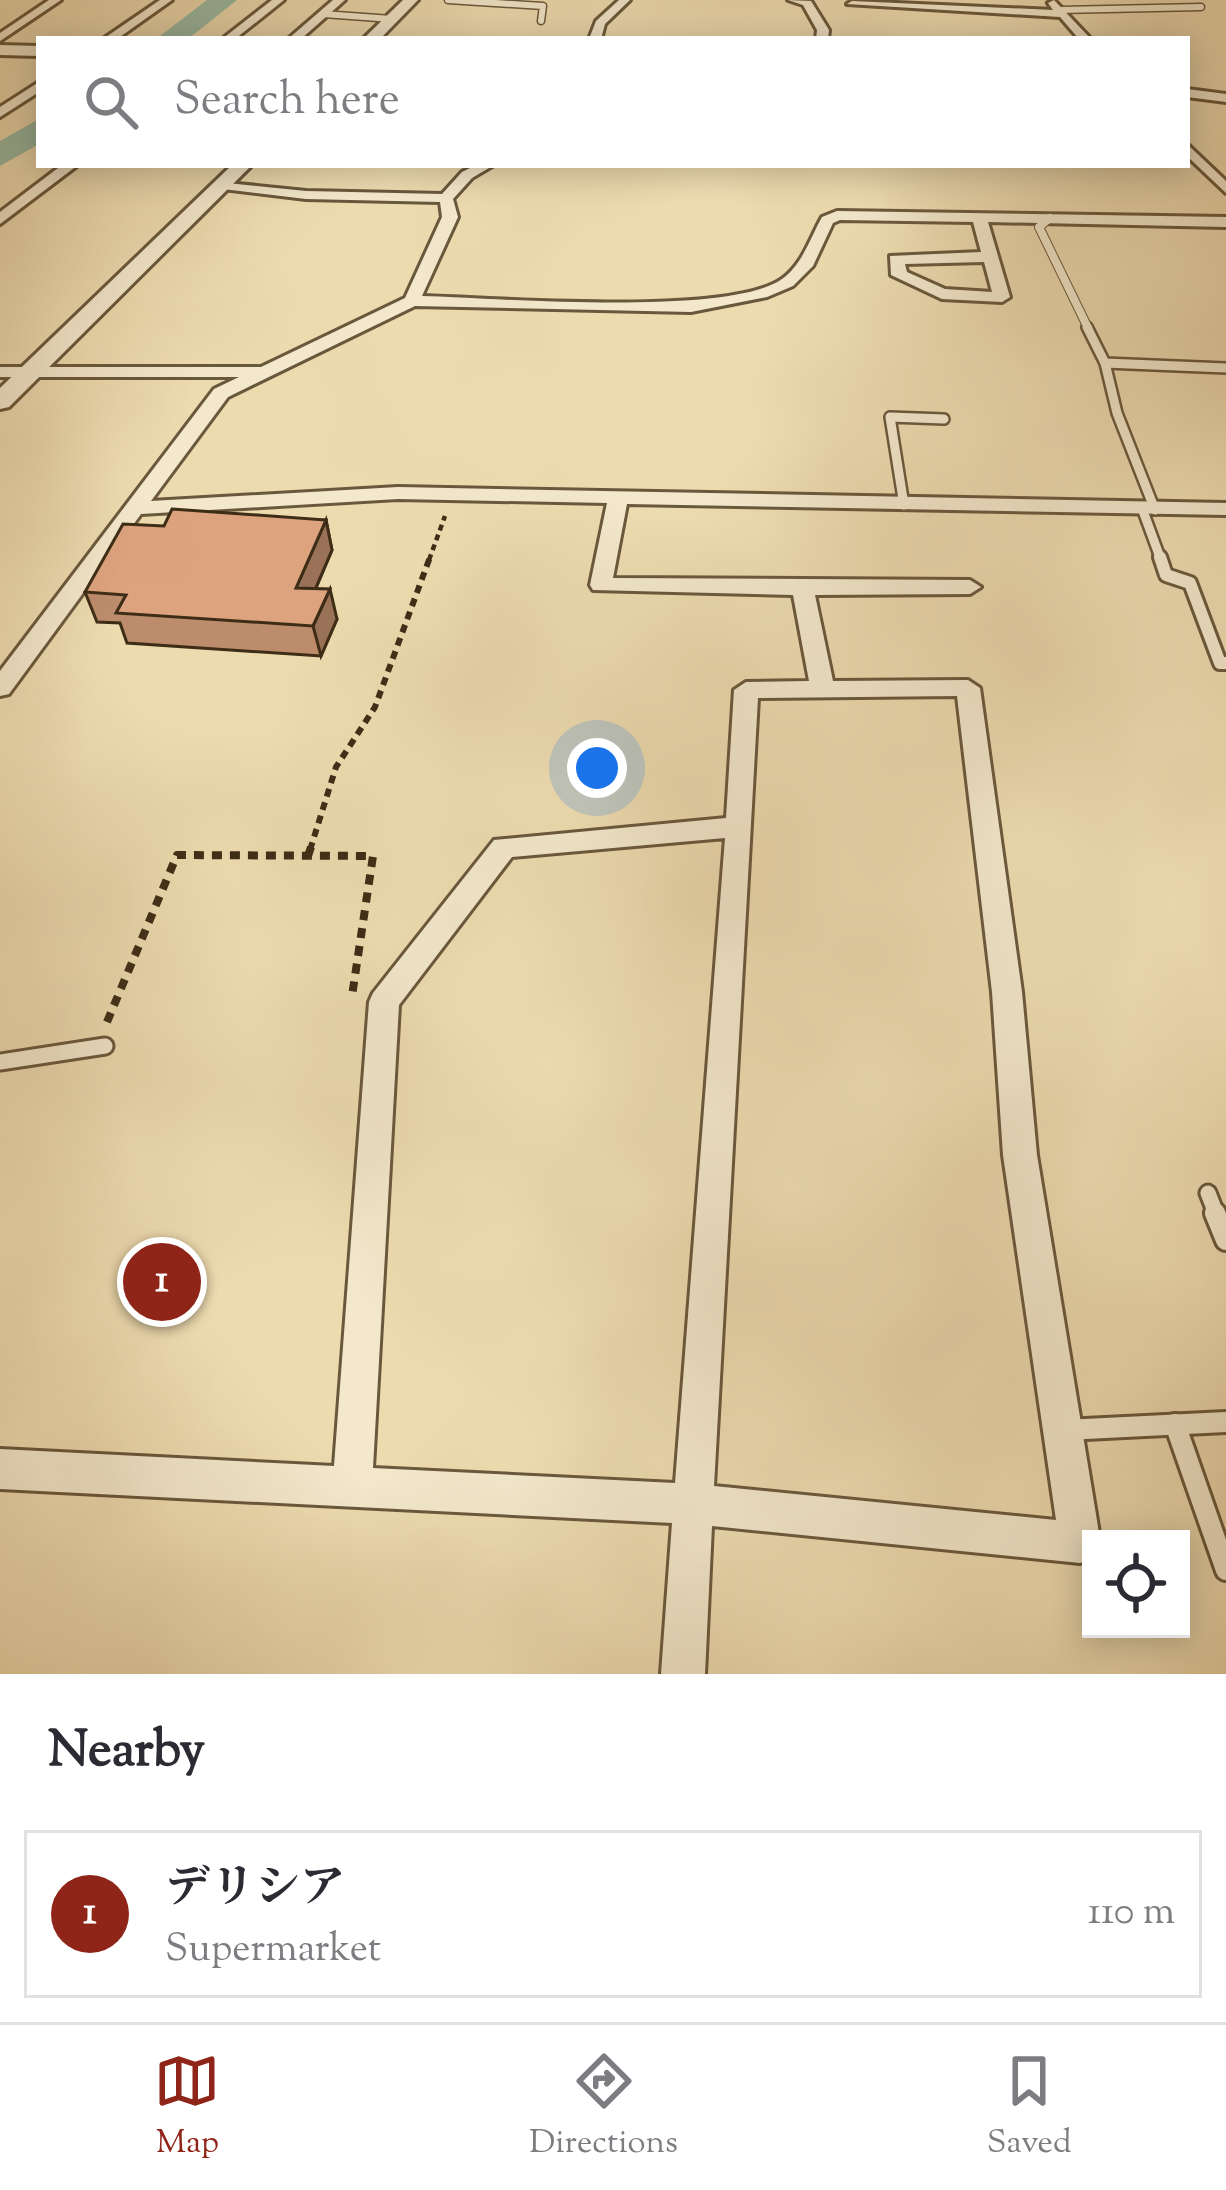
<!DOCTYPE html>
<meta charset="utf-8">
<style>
body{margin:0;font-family:"Sorts Mill Goudy","Noto Serif JP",serif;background:#f7f7f7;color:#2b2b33}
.controls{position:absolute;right:36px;bottom:36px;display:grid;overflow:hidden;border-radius:0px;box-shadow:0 6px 30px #0003}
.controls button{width:108px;height:108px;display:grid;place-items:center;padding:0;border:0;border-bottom:3px solid #e1e1e2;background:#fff;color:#2b2b33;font:60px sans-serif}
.you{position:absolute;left:597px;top:768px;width:42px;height:42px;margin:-30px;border:9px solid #fff;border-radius:50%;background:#1a73e8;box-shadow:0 0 0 18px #1a73e833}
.badge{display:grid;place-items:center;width:78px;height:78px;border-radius:50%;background:#8f2418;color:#fff;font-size:39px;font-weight:700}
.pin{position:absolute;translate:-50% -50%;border:6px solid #fff;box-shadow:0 3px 12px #0006}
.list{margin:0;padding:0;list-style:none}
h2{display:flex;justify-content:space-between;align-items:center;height:156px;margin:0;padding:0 48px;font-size:51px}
h2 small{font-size:39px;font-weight:400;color:#7c7c81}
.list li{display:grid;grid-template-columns:78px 1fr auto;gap:36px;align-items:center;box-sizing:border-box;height:168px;margin:0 24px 24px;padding:0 24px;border:3px solid #e1e1e2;border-radius:0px}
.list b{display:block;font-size:45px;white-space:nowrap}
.list p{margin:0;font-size:39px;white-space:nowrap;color:#7c7c81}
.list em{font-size:39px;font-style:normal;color:#7c7c81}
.icon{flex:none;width:66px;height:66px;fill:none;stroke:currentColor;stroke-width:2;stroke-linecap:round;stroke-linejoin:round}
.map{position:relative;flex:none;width:1226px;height:1674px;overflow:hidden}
.search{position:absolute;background:#fff;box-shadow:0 6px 30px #0003;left:36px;right:36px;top:36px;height:132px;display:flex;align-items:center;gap:30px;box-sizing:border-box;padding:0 42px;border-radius:0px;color:#7c7c81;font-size:45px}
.sheet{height:348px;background:#fff}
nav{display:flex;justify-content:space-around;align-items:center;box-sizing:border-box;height:168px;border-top:3px solid #e1e1e2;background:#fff;font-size:33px;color:#7c7c81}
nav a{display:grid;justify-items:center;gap:6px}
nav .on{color:#8f2418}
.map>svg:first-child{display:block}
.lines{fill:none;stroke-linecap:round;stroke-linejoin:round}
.river{fill:#9abca5;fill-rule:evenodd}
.service-far5-casing{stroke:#6a583c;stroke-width:9}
.service-far4-casing{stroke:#6a583c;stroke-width:10}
.service-far3-casing{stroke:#6a583c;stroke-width:14}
.service-far2-casing{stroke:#6a583c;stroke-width:18}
.service-far1-casing{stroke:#6a583c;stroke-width:21}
.service-casing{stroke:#6a583c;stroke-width:26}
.minor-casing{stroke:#6a583c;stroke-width:6}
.tertiary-casing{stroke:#6a583c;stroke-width:6}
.path-far2{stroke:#3e2d16;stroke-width:4.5;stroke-dasharray:6 4.5;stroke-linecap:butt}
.path-far1{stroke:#3e2d16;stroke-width:6;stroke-dasharray:8 6;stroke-linecap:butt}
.path{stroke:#3e2d16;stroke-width:8;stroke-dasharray:10 8;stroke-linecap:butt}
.service-far5{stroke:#f3e8cc;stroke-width:6}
.service-far4{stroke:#f3e8cc;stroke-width:8}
.service-far3{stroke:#f3e8cc;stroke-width:9}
.service-far2{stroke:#f3e8cc;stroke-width:12}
.service-far1{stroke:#f3e8cc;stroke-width:15}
.service{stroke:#f3e8cc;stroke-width:20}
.minor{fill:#f3e8cc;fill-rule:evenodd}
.tertiary{fill:#f3e8cc;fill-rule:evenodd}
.wall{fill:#bd8c6c;stroke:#3e2d16;stroke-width:3}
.shaded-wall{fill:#9a7258;stroke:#3e2d16;stroke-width:3}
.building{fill:#dca37e;stroke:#3e2d16;stroke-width:3}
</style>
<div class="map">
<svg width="1226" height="1674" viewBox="0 0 1226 1674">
<rect width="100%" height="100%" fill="#eddbb0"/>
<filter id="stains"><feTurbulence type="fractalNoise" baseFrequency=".00167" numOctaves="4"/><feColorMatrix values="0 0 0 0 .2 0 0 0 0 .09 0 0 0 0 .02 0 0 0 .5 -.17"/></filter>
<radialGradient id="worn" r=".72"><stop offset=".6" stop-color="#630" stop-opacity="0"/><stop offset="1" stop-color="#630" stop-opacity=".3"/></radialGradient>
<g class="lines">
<!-- river -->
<g class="river">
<path d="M 207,0 L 237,0 L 188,39 L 156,39 Z"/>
<path d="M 39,119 L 39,144 L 0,166 L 0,141 Z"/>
</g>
<defs>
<g id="service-far5">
<path d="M 448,0 L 543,6 L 541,21"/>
<path d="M 1060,10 L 1201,7"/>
<path d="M 323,14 L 392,19"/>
</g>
<path id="service-far4" d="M 1050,218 L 1039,227 L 1089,330"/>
<g id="service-far3">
<path d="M 1087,327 L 1105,363 L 1226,368"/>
<path d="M 1105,363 L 1117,413 L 1155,510"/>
<path d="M 904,505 L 890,417 L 944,419"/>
<path d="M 1143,511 L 1161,560"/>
</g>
<path id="service-far2" d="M 1160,557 L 1166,575 L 1190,583 L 1220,663 L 1226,663"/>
<g id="service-far1">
<path d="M 0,1062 L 105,1046"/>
<path d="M 1208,1193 L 1217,1216"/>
</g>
<g id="service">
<path d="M 1215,1213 L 1226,1240"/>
<path d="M 1175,1424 L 1226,1570"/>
<path d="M 1065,1430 L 1226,1422"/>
</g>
<g id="minor">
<path d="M 49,0 L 61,0 L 0,41 L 0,33 Z"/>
<path d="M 160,0 L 172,0 L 117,39 L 103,39 Z"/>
<path d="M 272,0 L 284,0 L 235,39 L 222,39 Z"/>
<path d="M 333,0 L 345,0 L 301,39 L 288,39 Z"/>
<path d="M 619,0 L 630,0 L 605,24 L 601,39 L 589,39 L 596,21 Z"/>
<path d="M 788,0 L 811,1 L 829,30 L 828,39 L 816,39 L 817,30 L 803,5 Z"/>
<path d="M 1054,0 L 1091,39 L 1079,39 L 1060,17 L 847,4 L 852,1 L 1053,10 L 1048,3 Z"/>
<path d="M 39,82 L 39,92 L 0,117 L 0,107 Z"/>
<path d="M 1187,89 L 1226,94 L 1226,102 L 1187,97 Z"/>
<path d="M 1187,144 L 1226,181 L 1226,193 L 1187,156 Z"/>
<path d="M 62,165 L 78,165 L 0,224 L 0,212 Z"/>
<path d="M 476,165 L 494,165 L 472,178 L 453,199 L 458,217 L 422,296 C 496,298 729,317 782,279 C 803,264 810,238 822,217 L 837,211 L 1226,217 L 1226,227 L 988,222 L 1010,297 L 1002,302 L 942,299 L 891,275 L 890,256 L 981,252 L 973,222 L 840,220 L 833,223 L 813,266 L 793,286 L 767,297 L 691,312 L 415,306 L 228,397 L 151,501 L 398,487 L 1226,503 L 1226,515 L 627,504 L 613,578 L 970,580 L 981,587 L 970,594 L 815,595 L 833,681 L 968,680 L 980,688 L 1022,992 L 1037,1155 L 1100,1539 L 1091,1539 L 1091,1559 L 1080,1563 L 712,1526 L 705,1674 L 661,1674 L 672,1523 L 0,1489 L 0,1449 L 334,1466 L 369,1002 L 373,993 L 494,840 L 726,818 L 734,690 L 746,682 L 809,681 L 793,595 L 593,590 L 590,585 L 607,503 L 398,499 L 141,514 L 9,694 L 0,696 L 0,671 L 214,389 L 239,377 L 0,377 L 0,367 L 261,367 L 405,298 L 442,217 L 440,202 L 306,199 L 223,189 L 218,188 L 218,182 L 306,191 L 442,194 L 462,172 ZM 984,262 L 992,292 L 945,289 L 907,272 L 905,264 ZM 957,696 L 992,992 L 1003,1155 L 1056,1520 L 714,1486 L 758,698 ZM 725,838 L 675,1483 L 373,1468 L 399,1005 L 512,857 Z"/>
</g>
<g id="tertiary">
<path d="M 403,0 L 418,0 L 380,39 L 363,39 Z"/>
<path d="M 0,45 L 39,46 L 39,56 L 0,55 Z"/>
<path d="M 232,165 L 252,165 L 9,407 L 0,409 L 0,388 Z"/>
</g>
</defs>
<!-- service-far5 casing -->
<use href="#service-far5" class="service-far5-casing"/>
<!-- service-far4 casing -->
<use href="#service-far4" class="service-far4-casing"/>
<!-- service-far3 casing -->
<use href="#service-far3" class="service-far3-casing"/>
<!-- service-far2 casing -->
<use href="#service-far2" class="service-far2-casing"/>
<!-- service-far1 casing -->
<use href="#service-far1" class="service-far1-casing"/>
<!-- service casing -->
<use href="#service" class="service-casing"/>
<!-- minor casing -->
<use href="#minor" class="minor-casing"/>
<!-- tertiary casing -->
<use href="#tertiary" class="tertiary-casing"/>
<!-- path-far2 -->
<path class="path-far2" d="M 429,560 L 445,516"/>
<!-- path-far1 -->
<path class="path-far1" d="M 310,850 L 336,767 L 375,707 L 430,557"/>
<!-- path -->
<g class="path">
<path d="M 308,856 L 311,847"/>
<path d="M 107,1022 L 177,855 L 373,856 L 352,996"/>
</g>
<!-- service-far5 -->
<use href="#service-far5" class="service-far5"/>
<!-- service-far4 -->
<use href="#service-far4" class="service-far4"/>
<!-- service-far3 -->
<use href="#service-far3" class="service-far3"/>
<!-- service-far2 -->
<use href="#service-far2" class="service-far2"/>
<!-- service-far1 -->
<use href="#service-far1" class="service-far1"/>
<!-- service -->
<use href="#service" class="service"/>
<!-- minor -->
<use href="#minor" class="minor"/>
<!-- tertiary -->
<use href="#tertiary" class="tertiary"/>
</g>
<!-- wall -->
<path class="wall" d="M 326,520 L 332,550 L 316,588 L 337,619 L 321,656 L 127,643 L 120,623 L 97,622 L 85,592 L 164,526 Z"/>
<!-- shaded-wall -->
<g class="shaded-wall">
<path d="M 326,520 L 332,550 L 303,618 L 296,588 Z"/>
<path d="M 330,589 L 337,619 L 321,656 L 313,626 Z"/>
</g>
<!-- building -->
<path class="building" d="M 172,509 L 326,520 L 296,588 L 330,589 L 313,626 L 116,613 L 126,595 L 85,592 L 123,524 L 164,526 Z"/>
<rect width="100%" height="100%" filter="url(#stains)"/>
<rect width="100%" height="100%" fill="url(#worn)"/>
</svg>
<div class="controls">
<button><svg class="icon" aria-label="locate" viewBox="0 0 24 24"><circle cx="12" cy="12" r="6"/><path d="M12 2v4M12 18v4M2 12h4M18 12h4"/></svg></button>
</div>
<div class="you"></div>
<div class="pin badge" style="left:162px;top:1282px">1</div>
<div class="search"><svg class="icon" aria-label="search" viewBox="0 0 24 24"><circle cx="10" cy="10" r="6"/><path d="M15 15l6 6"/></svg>Search here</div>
</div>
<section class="sheet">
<h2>Nearby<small></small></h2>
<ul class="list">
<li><span class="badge">1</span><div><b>デリシア</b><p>Supermarket</p></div><em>110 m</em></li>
</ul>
</section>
<nav>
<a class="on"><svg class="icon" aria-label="map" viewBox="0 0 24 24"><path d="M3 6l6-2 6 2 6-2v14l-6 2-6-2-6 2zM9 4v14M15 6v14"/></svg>Map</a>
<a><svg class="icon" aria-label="directions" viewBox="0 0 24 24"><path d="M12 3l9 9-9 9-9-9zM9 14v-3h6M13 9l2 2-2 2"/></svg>Directions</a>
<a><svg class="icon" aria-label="saved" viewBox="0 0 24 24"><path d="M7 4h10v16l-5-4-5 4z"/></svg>Saved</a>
</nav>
